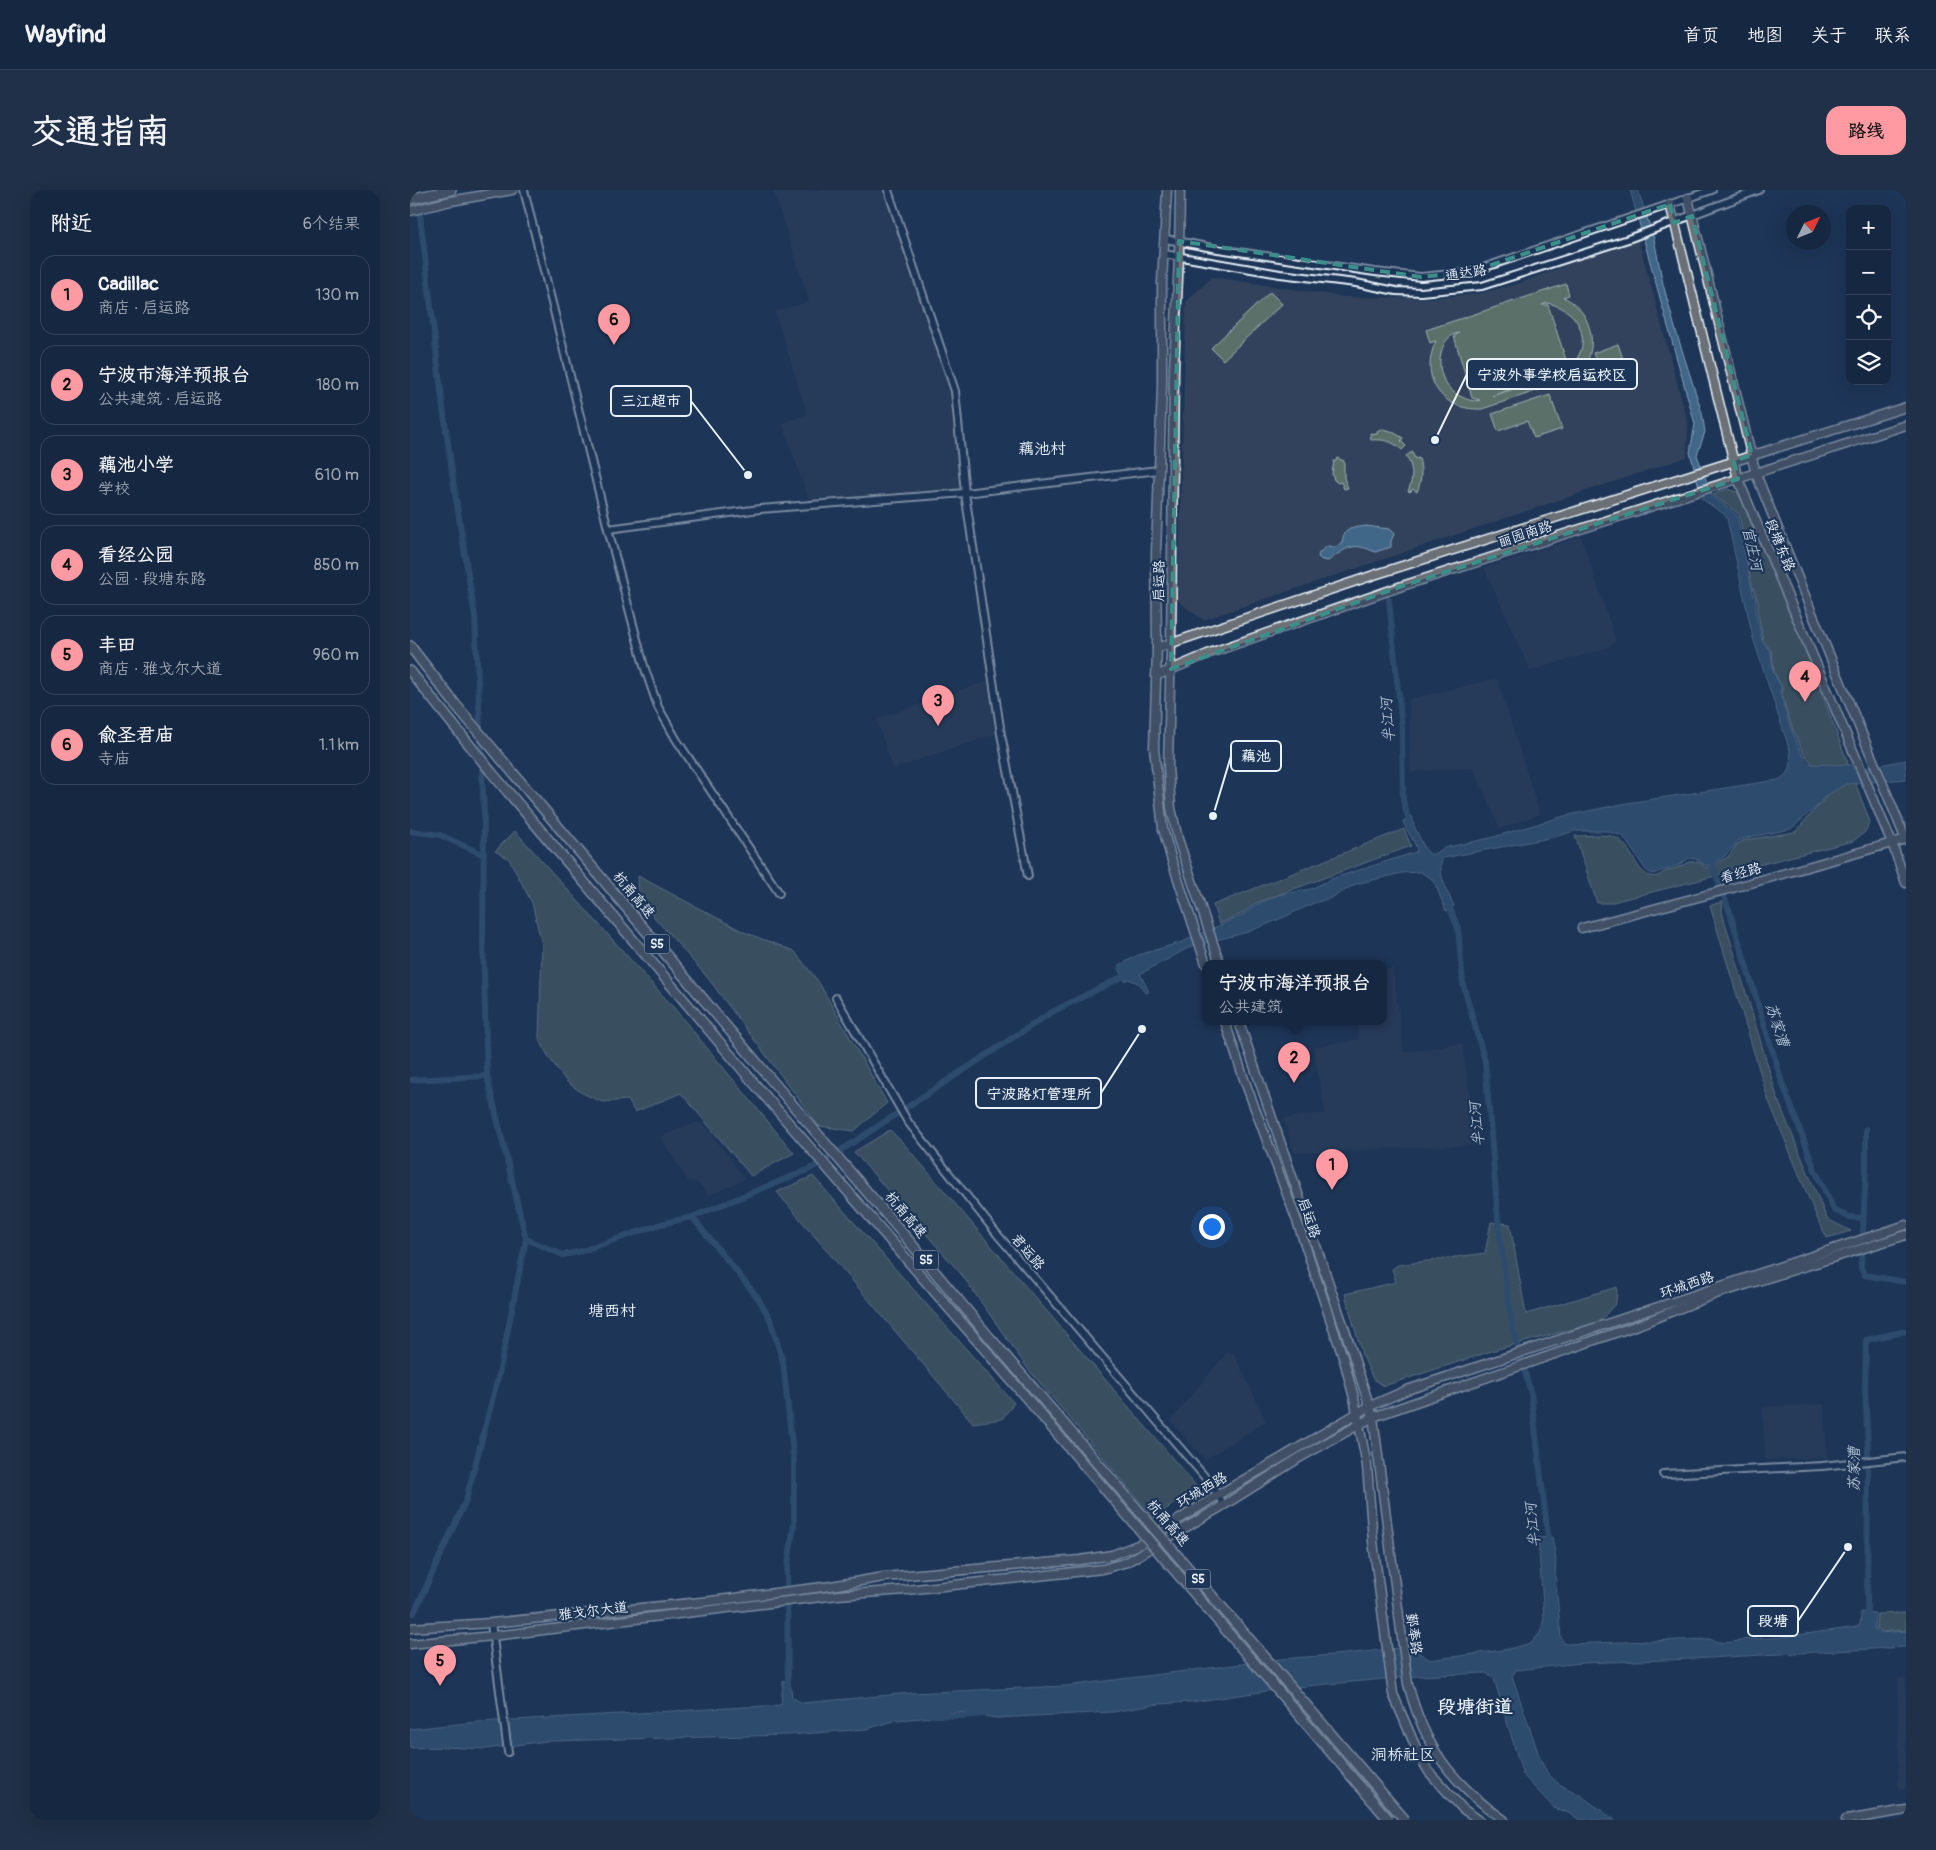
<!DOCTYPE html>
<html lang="zh">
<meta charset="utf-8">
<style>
body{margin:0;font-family:Pangolin,"LXGW WenKai TC",sans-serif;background:#1f3048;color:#f1f3f6}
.controls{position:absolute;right:15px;top:15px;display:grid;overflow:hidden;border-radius:10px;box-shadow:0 5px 20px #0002}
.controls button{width:45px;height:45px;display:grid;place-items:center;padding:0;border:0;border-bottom:1px solid #35445a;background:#162841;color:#f1f3f6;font:25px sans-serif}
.compass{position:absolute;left:1376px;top:15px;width:45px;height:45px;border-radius:50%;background:#162841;box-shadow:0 5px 20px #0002;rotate:47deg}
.you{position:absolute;left:801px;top:1036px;width:18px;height:18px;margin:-12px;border:4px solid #fff;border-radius:50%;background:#1a73e8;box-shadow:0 0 0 8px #1a73e833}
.badge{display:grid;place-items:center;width:32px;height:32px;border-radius:50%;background:#ff9aa2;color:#111;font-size:16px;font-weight:700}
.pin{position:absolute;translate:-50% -41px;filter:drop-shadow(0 1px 2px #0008)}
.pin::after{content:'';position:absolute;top:26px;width:18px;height:15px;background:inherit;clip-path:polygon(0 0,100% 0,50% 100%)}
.popup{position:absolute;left:792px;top:770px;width:185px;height:65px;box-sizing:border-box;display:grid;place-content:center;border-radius:10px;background:#162841;filter:drop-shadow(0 1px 4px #0005);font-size:16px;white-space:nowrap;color:#9ea6b1}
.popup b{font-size:19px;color:#f1f3f6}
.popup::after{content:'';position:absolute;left:50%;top:100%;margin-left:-10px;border:10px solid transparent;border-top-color:#162841}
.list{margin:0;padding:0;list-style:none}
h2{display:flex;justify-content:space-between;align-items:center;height:65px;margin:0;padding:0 20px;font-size:21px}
h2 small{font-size:16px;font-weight:400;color:#9ea6b1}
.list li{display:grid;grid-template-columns:32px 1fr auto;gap:15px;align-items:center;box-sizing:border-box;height:80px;margin:0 10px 10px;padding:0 10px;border:1px solid #35445a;border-radius:15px}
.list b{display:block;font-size:19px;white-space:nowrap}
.list p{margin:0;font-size:16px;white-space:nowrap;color:#9ea6b1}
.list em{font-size:16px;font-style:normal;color:#9ea6b1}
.icon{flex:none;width:28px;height:28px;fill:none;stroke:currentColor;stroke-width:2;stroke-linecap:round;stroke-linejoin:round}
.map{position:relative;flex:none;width:1496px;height:1630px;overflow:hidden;border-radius:15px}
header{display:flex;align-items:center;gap:30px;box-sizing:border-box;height:70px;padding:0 25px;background:#162841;border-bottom:1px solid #35445a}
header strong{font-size:24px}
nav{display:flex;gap:28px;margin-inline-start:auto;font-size:18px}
.intro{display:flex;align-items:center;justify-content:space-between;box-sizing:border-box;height:120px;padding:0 30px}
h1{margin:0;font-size:35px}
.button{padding:12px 22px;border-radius:15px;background:#ff9aa2;color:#111;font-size:18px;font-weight:700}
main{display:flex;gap:30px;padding:0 30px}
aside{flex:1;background:#162841;border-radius:15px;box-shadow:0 5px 20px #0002}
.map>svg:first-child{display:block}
.built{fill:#30425c}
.green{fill:#5b706b;stroke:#a2b0b2;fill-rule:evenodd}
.water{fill:#416688;stroke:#849eb5}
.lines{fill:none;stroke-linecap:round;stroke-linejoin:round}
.canal{stroke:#416688;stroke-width:6}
.minor-casing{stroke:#e8f1f8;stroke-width:10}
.major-casing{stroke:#e8f1f8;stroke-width:11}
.highway-casing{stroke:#e8f1f8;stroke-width:12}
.minor{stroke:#1d3557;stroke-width:6}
.major{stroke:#6b6f75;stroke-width:8}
.highway{stroke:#6b6f75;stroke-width:9}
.highway-bridge-casing{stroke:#e8f1f8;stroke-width:12;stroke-linecap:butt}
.highway-bridge{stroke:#6b6f75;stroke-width:9}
.marked{fill:none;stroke:#3a8f8a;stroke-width:4;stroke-dasharray:10 6;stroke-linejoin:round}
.labels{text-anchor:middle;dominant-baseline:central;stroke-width:4.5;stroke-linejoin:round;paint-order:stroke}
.shield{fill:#1d3557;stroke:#abb9c8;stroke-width:1}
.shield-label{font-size:12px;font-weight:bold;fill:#e8f1f8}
.street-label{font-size:14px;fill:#e8f1f8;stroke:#1d3557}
.water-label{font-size:15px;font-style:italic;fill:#aec0d1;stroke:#1d3557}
.quarter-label{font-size:16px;fill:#e8f1f8;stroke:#1d3557}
.district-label{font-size:19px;font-weight:bold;fill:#e8f1f8;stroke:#1d3557}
.leader{fill:none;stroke:#e8f1f8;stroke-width:2}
.callout-dot{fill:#e8f1f8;stroke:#1d3557;stroke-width:2}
.callout{fill:#1d3557;stroke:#e8f1f8;stroke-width:2}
.callout-label{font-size:15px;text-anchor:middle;font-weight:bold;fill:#e8f1f8}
</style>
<header>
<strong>Wayfind</strong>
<nav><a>首页</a><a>地图</a><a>关于</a><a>联系</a></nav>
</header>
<div class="intro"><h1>交通指南</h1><a class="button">路线</a></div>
<main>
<aside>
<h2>附近<small>6个结果</small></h2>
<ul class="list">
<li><span class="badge">1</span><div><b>Cadillac</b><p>商店 · 启运路</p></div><em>130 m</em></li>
<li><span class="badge">2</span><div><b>宁波市海洋预报台</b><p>公共建筑 · 启运路</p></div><em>180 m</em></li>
<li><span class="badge">3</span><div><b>藕池小学</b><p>学校</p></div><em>610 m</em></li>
<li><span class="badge">4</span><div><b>看经公园</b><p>公园 · 段塘东路</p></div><em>850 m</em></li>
<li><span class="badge">5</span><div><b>丰田</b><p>商店 · 雅戈尔大道</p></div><em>960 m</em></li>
<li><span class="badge">6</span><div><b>俞圣君庙</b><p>寺庙</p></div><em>1.1 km</em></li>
</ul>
</aside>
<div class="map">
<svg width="1496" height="1630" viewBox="0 0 1496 1630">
<rect width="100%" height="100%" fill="#1d3557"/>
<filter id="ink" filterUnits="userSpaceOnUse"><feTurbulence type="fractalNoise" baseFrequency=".02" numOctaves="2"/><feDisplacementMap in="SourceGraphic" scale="10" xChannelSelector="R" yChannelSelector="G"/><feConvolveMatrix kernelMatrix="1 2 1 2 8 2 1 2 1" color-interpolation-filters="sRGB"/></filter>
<g filter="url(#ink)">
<!-- built -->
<g class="built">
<path d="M 363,0 L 475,0 L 541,201 L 552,300 L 400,314 L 372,233 L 397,224 L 365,122 L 399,111 Z"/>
<path d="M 1228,48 L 1278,233 L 1277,267 L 793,430 L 768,411 L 776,112 L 802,87 L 936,107 L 1017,108 L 1067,104 L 1107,94 Z"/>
<path d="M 1171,346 L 1206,450 L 1198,458 L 1120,481 L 1074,378 Z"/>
<path d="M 1087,488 L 1130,624 L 1090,639 L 1063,578 L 1000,582 L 999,509 Z"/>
<path d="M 580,490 L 589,543 L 483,579 L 466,529 Z"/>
<path d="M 983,778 L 994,862 L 1052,853 L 1068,955 L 884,963 L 873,928 L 915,923 L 903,857 L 949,849 L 946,832 L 973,832 L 973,780 Z"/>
<path d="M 286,932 L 293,934 L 298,938 L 335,989 L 299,1006 L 290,995 L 282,991 L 278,991 L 250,947 Z"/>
<path d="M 817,1162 L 824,1163 L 856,1231 L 795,1270 L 760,1231 Z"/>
<path d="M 1414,1214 L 1417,1268 L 1355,1270 L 1352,1217 Z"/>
<path d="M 1488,1488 L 1496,1488 L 1496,1599 L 1488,1600 Z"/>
</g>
<!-- green -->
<g class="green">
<path d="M 1156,94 L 1159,105 L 1153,107 C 1186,121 1193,172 1159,190 L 1072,219 C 1030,221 1009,187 1026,151 L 1020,153 L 1016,140 ZM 1137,113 C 1175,120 1186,162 1152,183 L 1082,206 L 1152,181 L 1158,176 L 1138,115 L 1132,115 ZM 1049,143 L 1044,146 L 1062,208 L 1070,210 C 1064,212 1058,210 1052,207 C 1043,203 1036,196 1033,188 C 1026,173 1031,145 1049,143 Z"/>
<path d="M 860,102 L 872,114 L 813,170 L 801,158 Z"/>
<path d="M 1208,154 L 1213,169 L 1188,177 L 1183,163 Z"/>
<path d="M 1140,205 L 1152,239 L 1124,248 L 1117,231 L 1088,241 L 1082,224 Z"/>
<path d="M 973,239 L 981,241 L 993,248 L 991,251 L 996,256 L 992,260 C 983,251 973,249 961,250 L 960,243 L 967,244 L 968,240 Z"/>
<path d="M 1002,262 L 1005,269 L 1009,268 C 1012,280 1012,290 1007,302 L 1003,299 L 1000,302 L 998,301 C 1004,288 1003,277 996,266 Z"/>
<path d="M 927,268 L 934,271 L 934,288 L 938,298 L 934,299 L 931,292 L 928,293 L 924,290 L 922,283 L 924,271 L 926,271 Z"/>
<path d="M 1317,299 L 1327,302 L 1333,311 L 1342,330 L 1387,437 L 1460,632 L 1455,642 L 1443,651 L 1199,713 L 1187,713 L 1165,646 C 1176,646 1189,644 1200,646 C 1222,650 1223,681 1240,686 C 1246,688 1250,685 1254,682 C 1259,679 1265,679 1269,677 C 1280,671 1287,668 1296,678 L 1318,667 L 1327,654 L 1335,650 L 1385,642 L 1416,607 L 1402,574 L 1393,562 L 1383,540 L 1376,520 L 1371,500 L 1373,499 L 1364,482 L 1362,462 L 1353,450 L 1348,422 L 1348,412 L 1341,392 L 1329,324 L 1303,305 Z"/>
<path d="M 994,639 L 1001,656 L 846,713 L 833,723 L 809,734 L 803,715 Z"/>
<path d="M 105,641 L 264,818 L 384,963 L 341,986 L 271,903 L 225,922 L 218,910 L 192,912 L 172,903 L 156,891 L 138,866 L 129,848 L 132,755 L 122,713 L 99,669 L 85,661 Z"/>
<path d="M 228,686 L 334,742 L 384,761 L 408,791 L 477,913 L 444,941 L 409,936 L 297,787 L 229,710 Z"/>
<path d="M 1313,711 L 1312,722 L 1368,910 L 1417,1029 L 1441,1041 L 1417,1048 L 1407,1028 L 1358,909 L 1300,716 Z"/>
<path d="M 480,940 L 495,955 L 787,1297 L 744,1328 L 618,1179 L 552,1085 L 444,962 Z"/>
<path d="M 403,986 L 604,1213 L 592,1229 L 563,1233 L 367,1002 Z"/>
<path d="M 1081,1032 L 1100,1034 L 1116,1124 L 1207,1097 L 1206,1113 L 1189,1132 L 1088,1159 L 974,1196 L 963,1189 L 952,1164 L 935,1104 L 986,1092 L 982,1079 L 988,1075 L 1075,1063 Z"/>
<path d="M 1496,1423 L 1496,1440 L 1472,1442 L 1466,1439 L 1467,1424 Z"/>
</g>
<!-- water -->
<g class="water">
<path d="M 1220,0 L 1228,0 L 1244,49 L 1253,94 L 1265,138 L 1292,223 L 1295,242 L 1287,265 L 1302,306 L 1327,325 L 1343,403 L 1346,409 L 1346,422 L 1352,451 L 1361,462 L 1363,482 L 1372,498 L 1370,500 L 1375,521 L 1383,544 L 1391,562 L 1399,574 L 1442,575 L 1444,580 L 1496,570 L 1496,589 L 1436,594 L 1414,607 L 1408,615 L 1381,639 L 1335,648 L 1328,651 L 1315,666 L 1297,676 L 1286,669 L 1279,668 L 1269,675 L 1242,684 L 1236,680 L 1213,646 L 1196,641 L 1164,641 L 1145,647 L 1033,668 C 1026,681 1038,703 1044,716 L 1036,721 L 1026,696 L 1021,688 L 1010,682 L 992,683 L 946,694 L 921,708 L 904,713 L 872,728 L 838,742 L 782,756 L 730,784 L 739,802 L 735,803 L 730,794 L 718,789 L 715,791 L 708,776 L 728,765 L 772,752 L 833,725 L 846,715 L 868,705 L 901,699 L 924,688 L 1006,662 L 1007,659 C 1004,650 997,642 993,632 L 1002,626 L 1004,636 L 1015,659 L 1020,664 L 1024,664 L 1034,658 L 1080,648 L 1154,626 L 1217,613 L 1368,590 C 1383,581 1381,577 1380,561 L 1343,448 L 1317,328 L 1314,324 L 1292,309 L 1280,262 L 1285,234 Z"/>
<path d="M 956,336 L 979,339 L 984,344 L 981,351 L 981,357 L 965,362 C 942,351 937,358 918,371 L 912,370 L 908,367 L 909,363 L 917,356 L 926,357 L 932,352 C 934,337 943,338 956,336 Z"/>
<path d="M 1142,1347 L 1146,1368 L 1145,1386 L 1151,1448 L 1155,1454 L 1300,1449 C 1306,1453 1322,1454 1329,1450 L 1374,1447 L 1446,1437 L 1450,1435 L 1451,1422 L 1465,1423 L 1464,1439 L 1469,1443 L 1496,1441 L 1496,1457 L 1281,1469 L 1172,1473 L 1106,1480 L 1102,1486 L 1105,1495 L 1131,1571 L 1138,1584 L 1149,1594 L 1170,1605 L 1205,1630 L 1170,1630 L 1159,1623 L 1144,1618 L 1113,1585 L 1084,1489 L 1076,1483 L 1008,1486 L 885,1497 L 781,1512 L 749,1514 L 703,1522 L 586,1528 L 549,1522 L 536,1523 L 524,1527 L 487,1530 L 457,1539 L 379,1545 L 137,1551 L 75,1559 L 35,1557 L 0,1558 L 0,1539 L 67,1532 L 371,1515 L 373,1491 L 380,1490 L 382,1507 L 392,1513 L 501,1503 L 656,1496 L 871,1469 L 935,1464 L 1000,1457 L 1020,1470 L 1099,1459 L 1121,1453 L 1130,1443 L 1134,1428 L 1128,1348 Z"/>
</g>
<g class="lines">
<!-- canal -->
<g class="canal">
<path d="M 979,410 L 992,539 L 993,610 L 1000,635"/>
<path d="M 0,641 L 30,645 L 74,665"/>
<path d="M 1303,666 L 1303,677 L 1320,723 L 1372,892 L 1405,980 L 1424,1020 L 1439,1027 L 1453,1028"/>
<path d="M 1037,711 L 1048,738 L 1053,794 L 1075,871 L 1089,1041 L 1102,1136 L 1121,1204 L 1139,1355"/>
<path d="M 0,890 L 77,886"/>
<path d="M 1456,939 L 1456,980 L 1451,1077 L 1454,1085 L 1496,1092"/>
<path d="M 282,1027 L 400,979 L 444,952 L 642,822 L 720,783"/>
<path d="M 116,1049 L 153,1065 L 172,1061 L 251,1034 L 282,1027 L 348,1108 L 360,1129 L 373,1172 L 384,1273 L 384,1334 L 377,1382 L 378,1496"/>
<path d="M 4,1423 L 56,1310 L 89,1184 L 116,1049 L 77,886 L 73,752 L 74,624 L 65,427 L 45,303 L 33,218 L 7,0"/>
<path d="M 1457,1430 L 1458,1257 L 1455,1199 L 1456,1150 L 1496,1141"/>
<path d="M 521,1525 L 553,1526 L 574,1524"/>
</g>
<defs>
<g id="minor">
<path d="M 114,0 L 198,339 L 234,476 L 248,517 L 266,549 L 369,703"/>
<path d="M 478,0 L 545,201 L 555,303 L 591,544 L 618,686"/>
<path d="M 756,49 L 808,59 L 965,82 L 1011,87 L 1061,82 L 1302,0"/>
<path d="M 754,64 L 870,84 L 946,93 L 986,101 L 1011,102 L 1072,96 L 1218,49 L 1349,0"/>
<path d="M 198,339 L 350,319 L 555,303 L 748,280"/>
<path d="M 426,808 L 498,932 L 587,1044 L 800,1293 L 814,1315"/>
<path d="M 1253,1284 L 1412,1276 L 1496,1267"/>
<path d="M 81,1433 L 98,1562"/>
</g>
<g id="major">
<path d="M 757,0 L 752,92 L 752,196 L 746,363 L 747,458 L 744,558 L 753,639 L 762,671 L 796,774"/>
<path d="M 770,0 L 769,66 L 764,178 L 761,453 L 758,577 L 761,618 L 768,649 L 810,774"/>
<path d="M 1278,8 L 1346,284 L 1402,423 L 1496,650"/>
<path d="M 1260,14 L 1328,289 L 1482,653 L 1496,693"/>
<path d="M 0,21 L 41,11 L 102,0"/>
<path d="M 747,458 L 967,384 L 1496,217"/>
<path d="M 746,486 L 800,463 L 992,396 L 1496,235"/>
<path d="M 1172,738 L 1330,696 L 1496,649"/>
<path d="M 815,832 L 834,889 L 887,1031 L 934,1170 L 944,1208 L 957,1276 L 963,1351 L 983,1504 L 1010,1567 L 1019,1582 L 1053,1619 L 1069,1630"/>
<path d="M 829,832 L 937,1146 L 963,1227 L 998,1494 C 1014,1556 1041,1593 1094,1630"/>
<path d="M 0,1438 L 81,1433 L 301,1411 L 421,1396 L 474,1387 L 670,1370 L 702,1365 L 730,1354 L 808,1305 L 958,1217 L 997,1200 L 1496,1035"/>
<path d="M 0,1454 L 83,1446 L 428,1405 L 496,1400 L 693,1379 L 717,1372 L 814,1315 L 889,1268 L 963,1227 L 1228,1135 L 1306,1104 L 1496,1045"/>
<path d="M 1436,1630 L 1496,1620"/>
</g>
<g id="highway">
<path d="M 0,9 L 41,0"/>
<path d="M 0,456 L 45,514 L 358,886 L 499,1051 L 580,1148"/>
<path d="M 0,481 L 82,583 L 343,892 L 571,1155"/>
</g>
</defs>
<!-- minor casing -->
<use href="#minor" class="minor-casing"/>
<!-- major casing -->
<use href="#major" class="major-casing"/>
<!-- highway casing -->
<use href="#highway" class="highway-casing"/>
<!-- minor -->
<use href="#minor" class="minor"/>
<!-- major -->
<use href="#major" class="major"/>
<!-- highway -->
<use href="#highway" class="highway"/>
<defs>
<g id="highway-bridge">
<path d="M 580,1148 L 995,1630"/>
<path d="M 571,1155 L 979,1630"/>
</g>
</defs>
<!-- highway-bridge casing -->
<use href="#highway-bridge" class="highway-bridge-casing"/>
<!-- highway-bridge -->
<use href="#highway-bridge" class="highway-bridge"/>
</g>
</g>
<!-- marked area -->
<path d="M0 0H1496V1630H0ZM 1260,14 L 1264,33 L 1282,26 L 1342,265 L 1324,271 L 1328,289 L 992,396 L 761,479 L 769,51 L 1011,87 L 1061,82 Z" fill="#1d3557" fill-opacity=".55" fill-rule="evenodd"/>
<path class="marked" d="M 1260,14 L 1264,33 L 1282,26 L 1342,265 L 1324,271 L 1328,289 L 992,396 L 761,479 L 769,51 L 1011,87 L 1061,82 Z"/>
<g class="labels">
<!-- shield labels -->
<g class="shield">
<rect x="234.5" y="744.5" width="25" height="19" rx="4"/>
<rect x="503.5" y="1060.5" width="25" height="19" rx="4"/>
<rect x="775.5" y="1379.5" width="25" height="19" rx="4"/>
</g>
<g class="shield-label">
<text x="247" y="754">S5</text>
<text x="516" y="1070">S5</text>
<text x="788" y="1389">S5</text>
</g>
<!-- street labels -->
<g class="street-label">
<text transform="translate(1056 83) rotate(-9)">通达路</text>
<text transform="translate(1115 344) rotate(-18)">丽园南路</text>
<text transform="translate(1370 355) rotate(67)">段塘东路</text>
<text transform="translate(749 391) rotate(-89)">启运路</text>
<text transform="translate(1331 683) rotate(-16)">看经路</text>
<text transform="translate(224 705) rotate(50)">杭甬高速</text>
<text transform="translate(496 1025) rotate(50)">杭甬高速</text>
<text transform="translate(899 1028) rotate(71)">启运路</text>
<text transform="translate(618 1062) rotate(49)">君运路</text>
<text transform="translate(1277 1095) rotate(-19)">环城西路</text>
<text transform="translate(792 1300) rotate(-31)">环城西路</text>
<text transform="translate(758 1333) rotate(49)">杭甬高速</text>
<text transform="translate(183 1421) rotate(-7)">雅戈尔大道</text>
<text transform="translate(1004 1444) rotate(82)">鄞奉路</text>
</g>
<!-- water labels -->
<g class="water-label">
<text transform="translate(1342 359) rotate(77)">官庄河</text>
<text transform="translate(978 530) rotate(-94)">半江河</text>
<text transform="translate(1367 835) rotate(72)">苏家漕</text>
<text transform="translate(1067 934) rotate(-95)">半江河</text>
<text transform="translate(1444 1279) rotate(-90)">苏家漕</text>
<text transform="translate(1123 1335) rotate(-96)">半江河</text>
</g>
<!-- quarter labels -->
<g class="quarter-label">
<text x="632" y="259">藕池村</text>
<text x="202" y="1121">塘西村</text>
<text x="993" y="1565">洞桥社区</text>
</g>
<!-- district labels -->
<g class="district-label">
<text x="1065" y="1517">段塘街道</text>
</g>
</g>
<!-- callouts -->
<path class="leader" d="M1025 250L1057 184M338 285L281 211M803 626L821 566M732 839L691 903M1438 1357L1388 1431"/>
<g class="callout-dot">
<circle cx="1025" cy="250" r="5"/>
<circle cx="338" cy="285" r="5"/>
<circle cx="803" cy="626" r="5"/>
<circle cx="732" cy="839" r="5"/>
<circle cx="1438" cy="1357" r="5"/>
</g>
<g class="callout">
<rect x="1057" y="169" width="170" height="30" rx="5"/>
<rect x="201" y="196" width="80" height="30" rx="5"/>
<rect x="821" y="551" width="50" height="30" rx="5"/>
<rect x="566" y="888" width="125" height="30" rx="5"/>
<rect x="1338" y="1416" width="50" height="30" rx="5"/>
</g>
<g class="callout-label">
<text x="1142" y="190">宁波外事学校启运校区</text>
<text x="241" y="216">三江超市</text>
<text x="846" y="571">藕池</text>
<text x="629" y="909">宁波路灯管理所</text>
<text x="1363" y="1436">段塘</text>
</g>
</svg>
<div class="controls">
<button>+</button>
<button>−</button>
<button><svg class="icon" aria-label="locate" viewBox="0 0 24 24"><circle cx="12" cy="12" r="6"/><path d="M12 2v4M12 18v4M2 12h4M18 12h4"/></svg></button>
<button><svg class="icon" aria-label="layers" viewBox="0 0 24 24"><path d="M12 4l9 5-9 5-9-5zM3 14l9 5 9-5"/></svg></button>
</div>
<svg class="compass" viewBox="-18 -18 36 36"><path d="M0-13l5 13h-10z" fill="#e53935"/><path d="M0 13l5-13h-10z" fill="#9ea6b1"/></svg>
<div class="you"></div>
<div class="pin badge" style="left:922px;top:1000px">1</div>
<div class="pin badge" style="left:884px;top:893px">2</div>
<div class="popup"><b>宁波市海洋预报台</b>公共建筑</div>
<div class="pin badge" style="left:528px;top:536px">3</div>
<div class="pin badge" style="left:1395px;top:512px">4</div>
<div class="pin badge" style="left:30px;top:1496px">5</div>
<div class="pin badge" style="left:204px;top:155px">6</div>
</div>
</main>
